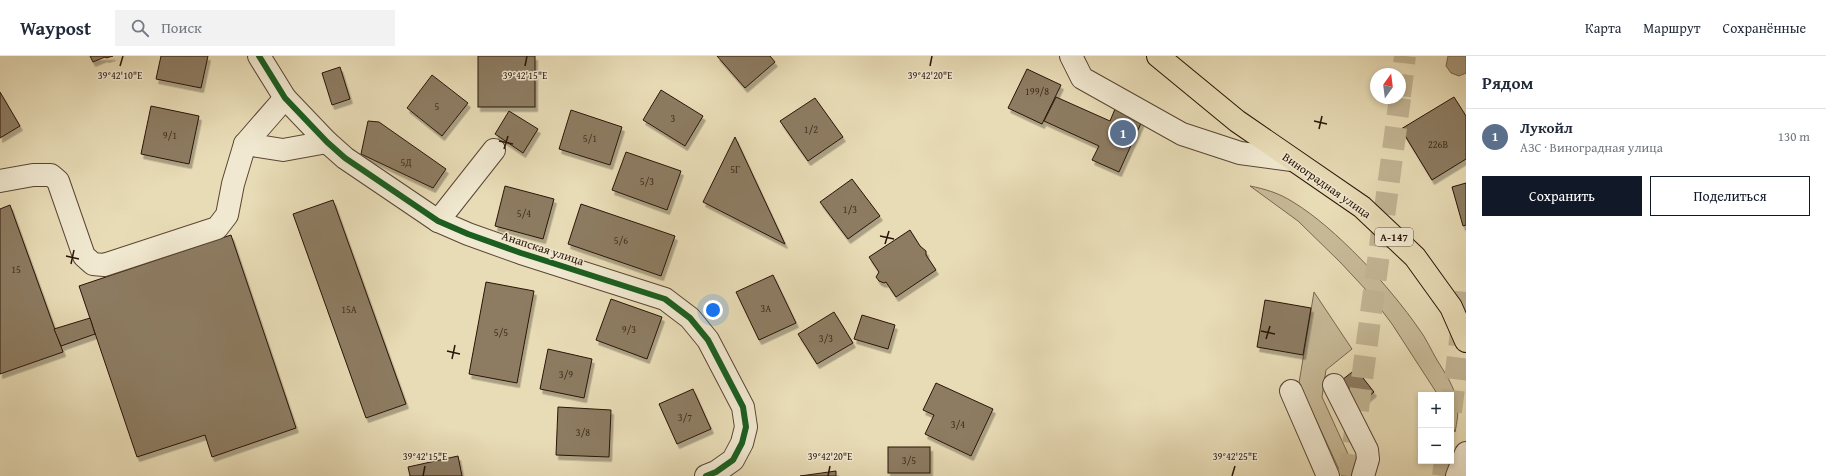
<!DOCTYPE html>
<html lang="ru">
<meta charset="utf-8">
<style>
body{margin:0;font-family:"Gentium Book Plus",serif;background:#f2f2f3;color:#1f2937}
.controls{position:absolute;right:12px;bottom:12px;display:grid;overflow:hidden;border-radius:0px;box-shadow:0 2px 6px #0003}
.controls button{width:36px;height:36px;display:grid;place-items:center;padding:0;border:0;border-bottom:1px solid #e0e1e3;background:#fff;color:#1f2937;font:20px sans-serif}
.compass{position:absolute;left:1370px;top:12px;width:36px;height:36px;border-radius:50%;background:#fff;box-shadow:0 2px 6px #0003;rotate:14deg}
.you{position:absolute;left:713px;top:254px;width:14px;height:14px;margin:-10px;border:3px solid #fff;border-radius:50%;background:#1a73e8;box-shadow:0 0 0 6px #1a73e833}
.badge{display:grid;place-items:center;width:26px;height:26px;border-radius:50%;background:#111827;color:#fff;font-size:13px;font-weight:700}
.pin{position:absolute;translate:-50% -50%;border:2px solid #fff;box-shadow:0 1px 4px #0006}
.list{margin:0;padding:0;list-style:none}
h2{display:flex;justify-content:space-between;align-items:center;height:52px;margin:0;padding:0 16px;font-size:17px}
h2 small{font-size:13px;font-weight:400;color:#747a83}
.list li{display:grid;grid-template-columns:26px 1fr auto;gap:12px;align-items:center;box-sizing:border-box;height:56px;padding:0 16px;border-top:1px solid #e0e1e3}
.list b{display:block;font-size:15px;white-space:nowrap}
.list p{margin:0;font-size:13px;white-space:nowrap;color:#747a83}
.list em{font-size:13px;font-style:normal;color:#747a83}
.actions{display:flex;gap:8px;padding:12px 16px}
.actions a{flex:1;padding:9px 0;border:1px solid #111827;border-radius:0px;text-align:center;font-size:14px;color:#111827}
.actions .main{background:#111827;color:#fff}
.icon{flex:none;width:22px;height:22px;fill:none;stroke:currentColor;stroke-width:2;stroke-linecap:round;stroke-linejoin:round}
.map{position:relative;flex:none;width:1466px;height:420px;overflow:hidden}
header{display:flex;align-items:center;gap:24px;box-sizing:border-box;height:56px;padding:0 20px;background:#fff;border-bottom:1px solid #e0e1e3}
header strong{font-size:19px}
nav{display:flex;gap:22px;margin-inline-start:auto;font-size:14px}
.search{width:280px;height:36px;background:#f2f2f3;display:flex;align-items:center;gap:10px;box-sizing:border-box;padding:0 14px;border-radius:0px;color:#747a83;font-size:15px}
main{display:flex}
aside{flex:1;background:#fff}
.map>svg:first-child{display:block}
.green{fill:#c8ba98;stroke:#796750}
.water{fill:#a7987a;stroke:#75634c}
.building{fill:#8d7c62;stroke:#2a1407;filter:url(#shadow)}
.lines{fill:none;stroke-linecap:round;stroke-linejoin:round}
.major-tunnel{stroke:#c2b493;stroke-width:22;stroke-dasharray:22 11;stroke-linecap:butt}
.minor-casing{stroke:#5a4633;stroke-width:24}
.major-casing{stroke:#2a1407;stroke-width:24}
.minor{stroke:#f0e8d0;stroke-width:22}
.major{stroke:#e8dcb6;stroke-width:22}
.cycleway-casing{stroke:#f0e8d0;stroke-width:8}
.cycleway{stroke:#1b5e20;stroke-width:6}
.ticks{fill:none;stroke:#2a1407;stroke-width:1.5}
.labels{text-anchor:middle;dominant-baseline:central;stroke-width:3;stroke-linejoin:round;paint-order:stroke}
.number-label{font-size:10px;fill:#432e1e}
.shield{fill:#f0e8d0;stroke:#655443;stroke-width:1}
.shield-label{font-size:11px;font-weight:bold;fill:#2a1407}
.street-label{font-size:12px;fill:#2a1407;stroke:#f0e8d0}
.ticks-label{font-size:10px;text-anchor:middle;fill:#2a1407;stroke:#f0e8d0;stroke-width:3;stroke-linejoin:round;paint-order:stroke}
</style>
<header>
<strong>Waypost</strong>
<div class="search"><svg class="icon" aria-label="search" viewBox="0 0 24 24"><circle cx="10" cy="10" r="6"/><path d="M15 15l6 6"/></svg>Поиск</div>
<nav><a>Карта</a><a>Маршрут</a><a>Сохранённые</a></nav>
</header>
<main>
<div class="map">
<svg width="1466" height="420" viewBox="0 0 1466 420">
<defs>
<filter id="shadow"><feDropShadow dx="2.5" dy="4.5" stdDeviation="0" flood-color="#0004"/></filter>
</defs>
<rect width="100%" height="100%" fill="#e8dcb6"/>
<filter id="stains"><feTurbulence type="fractalNoise" baseFrequency=".005" numOctaves="4"/><feColorMatrix values="0 0 0 0 .2 0 0 0 0 .09 0 0 0 0 .02 0 0 0 .5 -.17"/></filter>
<radialGradient id="worn" r=".72"><stop offset=".6" stop-color="#630" stop-opacity="0"/><stop offset="1" stop-color="#630" stop-opacity=".3"/></radialGradient>
<!-- green -->
<g class="green">
<path d="M 1250,130 C 1265,133 1279,137 1293,146 C 1336,172 1390,231 1419,273 C 1426,282 1431,294 1437,304 C 1445,317 1454,330 1457,345 C 1459,356 1457,366 1455,376 L 1451,365 L 1451,339 L 1438,339 L 1392,268 L 1368,236 L 1340,206 L 1298,165 Z"/>
<path d="M 1314,236 L 1352,293 L 1326,314 L 1322,341 L 1348,398 L 1348,401 L 1357,418 L 1357,420 L 1342,420 L 1299,327 Z"/>
</g>
<!-- water -->
<path class="water" d="M 1448,0 L 1466,0 L 1466,17 L 1459,20 L 1451,17 L 1446,10 Z"/>
<!-- building -->
<g class="building">
<path d="M 90,0 L 113,0 L 106,2 L 105,1 L 93,6 Z"/>
<path d="M 161,0 L 208,0 L 201,32 L 156,23 Z"/>
<rect x="478" y="0" width="57" height="51"/>
<path d="M 717,0 L 770,0 L 775,6 L 745,32 Z"/>
<path d="M 340,11 L 350,43 L 332,49 L 322,17 Z"/>
<path d="M 1027,13 L 1061,29 L 1042,68 L 1008,52 Z"/>
<path d="M 432,19 L 468,47 L 442,80 L 407,52 Z"/>
<path d="M 661,34 L 703,60 L 685,90 L 643,64 Z"/>
<path d="M 0,36 L 20,70 L 0,82 Z"/>
<path d="M 1056,41 L 1110,65 L 1115,53 L 1142,65 L 1119,116 L 1092,104 L 1099,90 L 1044,65 Z"/>
<path d="M 1454,41 L 1466,60 L 1466,103 L 1432,124 L 1401,73 Z"/>
<path d="M 815,42 L 843,81 L 808,105 L 780,65 Z"/>
<path d="M 151,50 L 199,60 L 189,108 L 141,98 Z"/>
<path d="M 571,54 L 622,71 L 610,109 L 559,93 Z"/>
<path d="M 509,55 L 538,73 L 523,97 L 495,78 Z"/>
<path d="M 368,65 L 379,66 L 446,113 L 433,132 L 361,98 Z"/>
<path d="M 735,81 L 785,188 L 703,146 Z"/>
<path d="M 626,96 L 681,115 L 667,154 L 612,134 Z"/>
<path d="M 852,123 L 880,160 L 848,183 L 820,146 Z"/>
<path d="M 1466,127 L 1466,169 L 1463,170 L 1452,131 Z"/>
<path d="M 505,130 L 554,143 L 543,183 L 495,170 Z"/>
<path d="M 333,144 L 406,348 L 366,362 L 293,158 Z"/>
<path d="M 581,148 L 675,180 L 661,220 L 568,188 Z"/>
<path d="M 10,149 L 63,296 L 0,318 L 0,153 Z"/>
<path d="M 910,174 L 920,190 L 926,195 L 926,199 L 936,214 L 896,241 L 886,226 L 884,227 L 879,225 L 876,221 L 879,216 L 869,201 Z"/>
<path d="M 231,179 L 296,372 L 212,401 L 205,379 L 137,401 L 79,230 Z"/>
<path d="M 773,219 L 796,267 L 759,284 L 736,236 Z"/>
<path d="M 486,226 L 534,235 L 517,327 L 469,318 Z"/>
<path d="M 611,243 L 662,261 L 647,303 L 596,284 Z"/>
<path d="M 1265,244 L 1311,252 L 1303,299 L 1257,291 Z"/>
<path d="M 834,256 L 853,287 L 817,308 L 798,278 Z"/>
<path d="M 862,259 L 895,269 L 888,293 L 854,283 Z"/>
<path d="M 90,262 L 95,278 L 61,290 L 54,273 Z"/>
<path d="M 548,293 L 592,303 L 584,342 L 540,333 Z"/>
<path d="M 1356,313 L 1374,336 L 1361,347 L 1342,324 Z"/>
<path d="M 936,327 L 993,353 L 971,400 L 925,378 L 934,359 L 923,354 Z"/>
<path d="M 693,333 L 711,373 L 677,388 L 659,348 Z"/>
<path d="M 558,351 L 611,354 L 609,401 L 556,399 Z"/>
<rect x="888" y="391" width="42" height="26"/>
<path d="M 458,400 L 462,420 L 410,420 L 408,411 Z"/>
<path d="M 836,415 L 836,420 L 800,420 Z"/>
</g>
<g class="lines">
<!-- major-tunnel -->
<g class="major-tunnel">
<path d="M 1400,40 L 1405,0"/>
<path d="M 1451,356 L 1466,236"/>
<path d="M 1349,420 L 1400,42"/>
<path d="M 1443,420 L 1445,405"/>
</g>
<defs>
<g id="minor">
<path d="M 259,0 L 285,42 L 327,86 L 345,102 L 438,165 L 468,178 L 521,197 L 665,243 L 690,262 L 708,284 L 743,351 L 746,371 L 742,387 L 733,404 L 716,416 L 706,420"/>
<path d="M 1071,0 L 1082,22 L 1182,78 L 1240,97 L 1292,104"/>
<path d="M 245,88 L 283,94 L 327,86"/>
<path d="M 0,125 L 33,119 L 51,119 L 58,125 L 84,200 L 93,208 L 104,209 L 217,172 L 227,159 L 233,128 L 245,88 L 285,42"/>
<path d="M 438,165 L 494,94"/>
<path d="M 1334,329 L 1367,394 L 1368,403 L 1363,420"/>
<path d="M 1291,335 L 1328,420"/>
<path d="M 1457,420 L 1466,397"/>
</g>
<path id="major" d="M 1158,0 L 1237,65 L 1362,151 L 1415,201 L 1451,251 L 1466,285"/>
</defs>
<!-- minor casing -->
<use href="#minor" class="minor-casing"/>
<!-- major casing -->
<use href="#major" class="major-casing"/>
<!-- minor -->
<use href="#minor" class="minor"/>
<!-- major -->
<use href="#major" class="major"/>
<defs>
<path id="cycleway" d="M 259,0 L 285,42 L 327,86 L 345,102 L 438,165 L 468,178 L 521,197 L 665,243 L 690,262 L 708,284 L 743,351 L 746,371 L 742,387 L 733,404 L 716,416 L 706,420"/>
</defs>
<!-- cycleway casing -->
<use href="#cycleway" class="cycleway-casing"/>
<!-- cycleway -->
<use href="#cycleway" class="cycleway"/>
</g>
<!-- ticks -->
<path class="ticks" d="M 120,10 L 123,0M 525,10 L 527,0M 930,10 L 932,0M 1314,65 L 1327,68M 1319,73 L 1322,60M 499,85 L 513,88M 504,93 L 508,80M 880,180 L 894,183M 885,188 L 889,175M 66,200 L 79,203M 71,208 L 74,194M 1261,275 L 1275,278M 1266,283 L 1270,270M 447,295 L 460,298M 452,303 L 455,289M 423,420 L 425,410M 828,420 L 830,410M 1232,420 L 1235,410"/>
<g class="labels">
<!-- number labels -->
<g class="number-label">
<text x="1037" y="35">199/8</text>
<text x="437" y="50">5</text>
<text x="673" y="62">3</text>
<text x="811" y="73">1/2</text>
<text x="170" y="79">9/1</text>
<text x="590" y="82">5/1</text>
<text x="1438" y="88">226В</text>
<text x="406" y="106">5Д</text>
<text x="735" y="113">5Г</text>
<text x="647" y="125">5/3</text>
<text x="850" y="153">1/3</text>
<text x="524" y="157">5/4</text>
<text x="621" y="184">5/6</text>
<text x="16" y="213">15</text>
<text x="766" y="252">3А</text>
<text x="349" y="253">15А</text>
<text x="629" y="273">9/3</text>
<text x="501" y="276">5/5</text>
<text x="826" y="282">3/3</text>
<text x="566" y="318">3/9</text>
<text x="685" y="361">3/7</text>
<text x="958" y="368">3/4</text>
<text x="583" y="376">3/8</text>
<text x="909" y="404">3/5</text>
</g>
<!-- shield labels -->
<rect class="shield" x="1375" y="172" width="38" height="18" rx="3"/>
<g class="shield-label">
<text x="1394" y="181">А-147</text>
</g>
<!-- street labels -->
<g class="street-label">
<text transform="translate(1327 129) rotate(35)">Виноградная улица</text>
<text transform="translate(543 192) rotate(18)">Анапская улица</text>
</g>
</g>
<g class="ticks-label">
<text x="930" y="23">39°42'20"E</text>
<text x="120" y="23">39°42'10"E</text>
<text x="525" y="23">39°42'15"E</text>
<text x="425" y="404">39°42'15"E</text>
<text x="830" y="404">39°42'20"E</text>
<text x="1235" y="404">39°42'25"E</text>
</g>
<rect width="100%" height="100%" filter="url(#stains)"/>
<rect width="100%" height="100%" fill="url(#worn)"/>
</svg>
<div class="controls">
<button>+</button>
<button>−</button>
</div>
<svg class="compass" viewBox="-18 -18 36 36"><path d="M0-13l5 13h-10z" fill="#e53935"/><path d="M0 13l5-13h-10z" fill="#747a83"/></svg>
<div class="you"></div>
<div class="pin badge" style="left:1123px;top:77px;background:#5c6f8a">1</div>
</div>
<aside>
<h2>Рядом<small></small></h2>
<ul class="list">
<li><span class="badge" style="background:#5c6f8a">1</span><div><b>Лукойл</b><p>АЗС · Виноградная улица</p></div><em>130 m</em></li>
</ul>
<div class="actions"><a class="main">Сохранить</a><a>Поделиться</a></div>
</aside>
</main>
